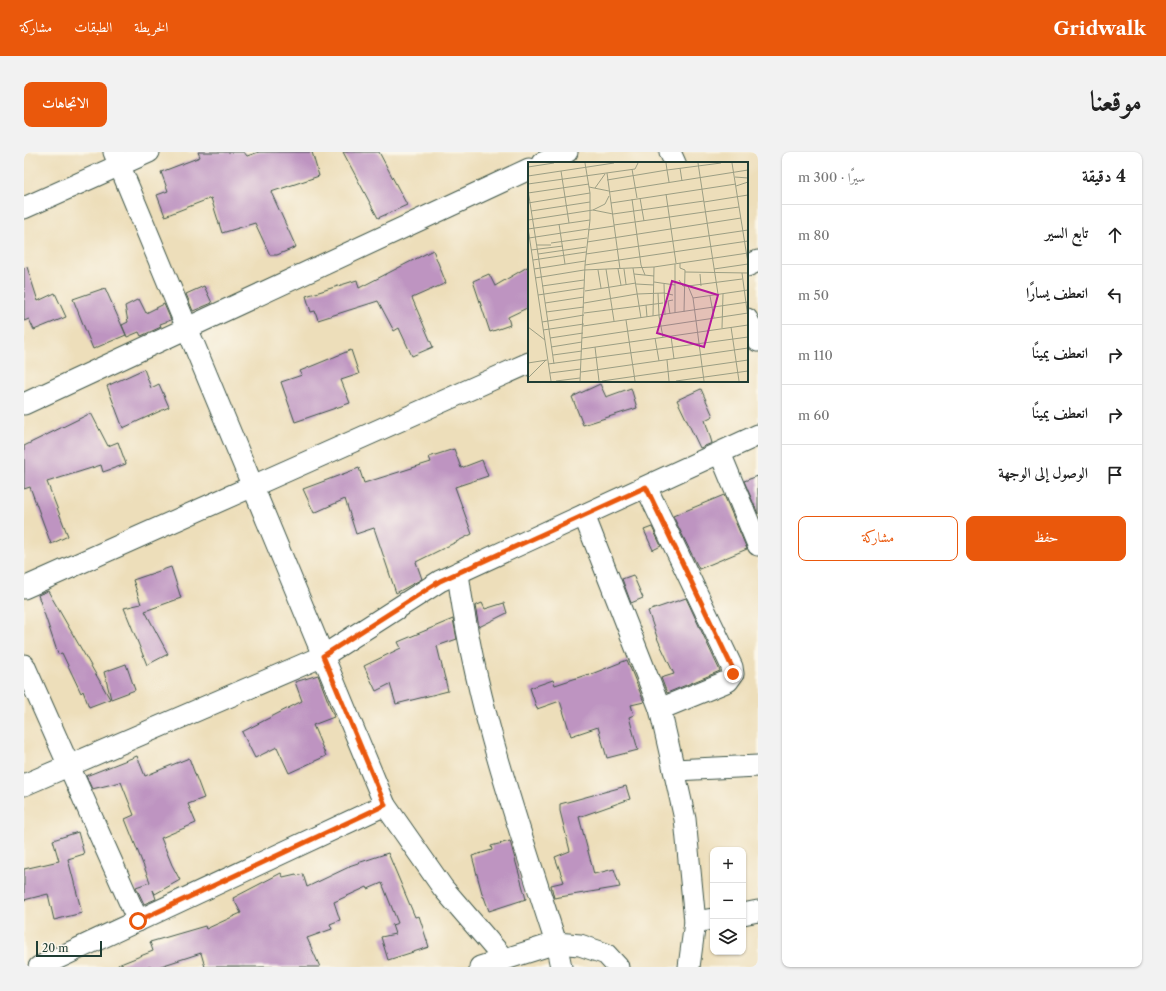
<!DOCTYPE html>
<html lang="ar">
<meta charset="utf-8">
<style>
body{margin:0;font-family:"Libre Caslon Text",Amiri,serif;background:#f2f2f2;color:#222;direction:rtl}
.controls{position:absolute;right:12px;bottom:12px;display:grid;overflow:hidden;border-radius:8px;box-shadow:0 1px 3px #0004}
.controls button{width:36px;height:36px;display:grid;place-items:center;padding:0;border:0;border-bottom:1px solid #e0e0e0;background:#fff;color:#222;font:20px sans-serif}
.scale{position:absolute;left:12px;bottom:10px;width:66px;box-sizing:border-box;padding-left:4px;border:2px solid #1f3d34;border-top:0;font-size:11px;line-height:14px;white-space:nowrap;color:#1f3d34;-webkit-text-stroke:3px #fbf7ec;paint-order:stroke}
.stop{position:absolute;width:12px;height:12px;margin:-9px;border:3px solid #ea580c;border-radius:50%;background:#fff}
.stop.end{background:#ea580c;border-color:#fff;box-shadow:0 1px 4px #0008}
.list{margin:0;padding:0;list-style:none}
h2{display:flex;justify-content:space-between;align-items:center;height:52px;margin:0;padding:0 16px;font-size:17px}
h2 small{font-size:13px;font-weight:400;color:#767676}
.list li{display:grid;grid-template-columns:26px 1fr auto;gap:12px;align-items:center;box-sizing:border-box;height:60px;padding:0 16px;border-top:1px solid #e0e0e0}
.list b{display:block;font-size:15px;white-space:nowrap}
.list em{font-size:13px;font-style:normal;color:#767676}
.actions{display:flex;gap:8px;padding:12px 16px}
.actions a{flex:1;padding:9px 0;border:1px solid #ea580c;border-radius:8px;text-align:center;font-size:14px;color:#ea580c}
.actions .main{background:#ea580c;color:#fff}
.icon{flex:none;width:22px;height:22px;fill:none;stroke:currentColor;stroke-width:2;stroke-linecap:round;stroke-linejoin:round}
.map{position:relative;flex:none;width:734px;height:815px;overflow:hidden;direction:ltr;border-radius:8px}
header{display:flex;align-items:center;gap:24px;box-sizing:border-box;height:56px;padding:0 20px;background:#ea580c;color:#fff}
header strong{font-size:19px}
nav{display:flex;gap:22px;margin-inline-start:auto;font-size:14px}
.intro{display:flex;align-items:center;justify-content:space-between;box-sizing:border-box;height:96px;padding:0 24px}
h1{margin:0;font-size:28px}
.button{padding:10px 18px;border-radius:8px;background:#ea580c;color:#fff;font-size:14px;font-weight:700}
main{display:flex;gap:24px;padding:0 24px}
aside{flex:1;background:#fff;border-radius:8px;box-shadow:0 1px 3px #0004}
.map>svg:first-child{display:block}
.building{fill:#be94c1}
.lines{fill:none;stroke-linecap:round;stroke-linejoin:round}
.street-casing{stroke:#3e5548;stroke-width:23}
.street{stroke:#fff;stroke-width:21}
.route{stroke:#ea580c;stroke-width:5}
.inset-road{fill:none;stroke:#9b9e84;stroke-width:1}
.view{fill:#b5179e;fill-opacity:0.15;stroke:#b5179e;stroke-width:2}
.inset-edge{fill:none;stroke:#1f3d34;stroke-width:2}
</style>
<header>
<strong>Gridwalk</strong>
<nav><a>الخريطة</a><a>الطبقات</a><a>مشاركة</a></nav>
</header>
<div class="intro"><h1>موقعنا</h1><a class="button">الاتجاهات</a></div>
<main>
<aside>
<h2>4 دقيقة<small>سيرًا · 300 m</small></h2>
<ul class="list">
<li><svg class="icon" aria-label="ahead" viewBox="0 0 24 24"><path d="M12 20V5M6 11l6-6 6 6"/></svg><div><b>تابع السير</b></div><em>80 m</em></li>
<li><svg class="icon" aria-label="left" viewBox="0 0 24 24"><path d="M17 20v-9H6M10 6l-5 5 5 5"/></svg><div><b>انعطف يسارًا</b></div><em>50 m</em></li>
<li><svg class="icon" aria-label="right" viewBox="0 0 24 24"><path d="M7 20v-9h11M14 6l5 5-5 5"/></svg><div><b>انعطف يمينًا</b></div><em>110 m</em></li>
<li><svg class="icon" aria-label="right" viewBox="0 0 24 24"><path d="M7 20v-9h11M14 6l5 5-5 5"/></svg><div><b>انعطف يمينًا</b></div><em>60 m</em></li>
<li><svg class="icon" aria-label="arrive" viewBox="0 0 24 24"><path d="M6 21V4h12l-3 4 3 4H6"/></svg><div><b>الوصول إلى الوجهة</b></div></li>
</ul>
<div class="actions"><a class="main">حفظ</a><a>مشاركة</a></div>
</aside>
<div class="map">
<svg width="734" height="815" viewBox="0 0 734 815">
<rect width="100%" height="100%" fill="#fbf7ec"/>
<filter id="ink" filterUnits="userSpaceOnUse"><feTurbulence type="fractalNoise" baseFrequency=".025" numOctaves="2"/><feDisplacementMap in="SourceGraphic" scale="8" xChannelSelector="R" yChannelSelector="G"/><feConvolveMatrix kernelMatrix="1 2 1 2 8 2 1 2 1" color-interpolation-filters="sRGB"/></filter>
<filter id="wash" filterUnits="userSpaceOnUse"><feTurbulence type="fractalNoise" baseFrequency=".012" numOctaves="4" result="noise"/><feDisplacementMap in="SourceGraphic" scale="16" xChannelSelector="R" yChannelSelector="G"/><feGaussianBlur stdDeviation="0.9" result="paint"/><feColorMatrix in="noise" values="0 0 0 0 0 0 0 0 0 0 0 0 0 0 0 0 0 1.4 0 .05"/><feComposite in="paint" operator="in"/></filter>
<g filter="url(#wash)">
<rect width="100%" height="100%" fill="#eddeba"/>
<g id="blocks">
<!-- building -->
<g class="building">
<path d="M 174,0 L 220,0 L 223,4 L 235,0 L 288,0 L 295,24 L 247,40 L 272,95 L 253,103 L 246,103 L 231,71 L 198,81 L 187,46 L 141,64 L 133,43 L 144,39 L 137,20 L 176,5 Z"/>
<path d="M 319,0 L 355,0 L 383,53 L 354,66 Z"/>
<path d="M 409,98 L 422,131 L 388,146 L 409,195 L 388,204 L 375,176 L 370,179 L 354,149 L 294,168 L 291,159 L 287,160 L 282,144 L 333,128 L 335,136 Z"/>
<path d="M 505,114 L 505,155 L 484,165 L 486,173 L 466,180 L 449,129 L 465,122 L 471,134 Z"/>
<path d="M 3,115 L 14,149 L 31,141 L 42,165 L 10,178 L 5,167 L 0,169 L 0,116 Z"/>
<path d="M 180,134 L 188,151 L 169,159 L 162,142 Z"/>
<path d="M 81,136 L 102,183 L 69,197 L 49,147 Z"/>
<path d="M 115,147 L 122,161 L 140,152 L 147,168 L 136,172 L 137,175 L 117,184 L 115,180 L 103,185 L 98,173 L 104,170 L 101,154 Z"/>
<path d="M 327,198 L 335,222 L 317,228 L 326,251 L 271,270 L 257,230 L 278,223 L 276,219 Z"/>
<path d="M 120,217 L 127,236 L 135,232 L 145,255 L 99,276 L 83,234 Z"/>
<path d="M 576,232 L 582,245 L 607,236 L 613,256 L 559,273 L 548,245 Z"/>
<path d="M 677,237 L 689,264 L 681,268 L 688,291 L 676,296 L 653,248 Z"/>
<path d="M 67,261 L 84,294 L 94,290 L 102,312 L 79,320 L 77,313 L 23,330 L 44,384 L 27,392 L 6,335 L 0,337 L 0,294 Z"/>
<path d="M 430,297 L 437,316 L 458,308 L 464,324 L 431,335 L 448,382 L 392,410 L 398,427 L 372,441 L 350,376 L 332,382 L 321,347 L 290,361 L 279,337 L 335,316 L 340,331 L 407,310 L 405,305 Z"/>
<path d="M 734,324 L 734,362 L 720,329 Z"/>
<path d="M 700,343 L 723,397 L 675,417 L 649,364 Z"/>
<path d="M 628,375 L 637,394 L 629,398 L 620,378 Z"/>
<path d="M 147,415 L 157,446 L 121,459 L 144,502 L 123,513 L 100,456 L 117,452 L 109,428 Z"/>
<path d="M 609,423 L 619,446 L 607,451 L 598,427 Z"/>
<path d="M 24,439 L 86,547 L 65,555 L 59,539 L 57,541 L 38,501 L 34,502 L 14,443 Z"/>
<path d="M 662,446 L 696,519 L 643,541 L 637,526 L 650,522 L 634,488 L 624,459 Z"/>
<path d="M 458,451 L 461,457 L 480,451 L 483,461 L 455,475 L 451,454 Z"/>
<path d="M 429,467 L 433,487 L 413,494 L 424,539 L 372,552 L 366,532 L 352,539 L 340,514 L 377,496 L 374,490 Z"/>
<path d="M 603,508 L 620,550 L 607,553 L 610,563 L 605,565 L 614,598 L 583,606 L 574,575 L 547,584 L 536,549 L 513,557 L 506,536 L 529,528 L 531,533 L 565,522 L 565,523 Z"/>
<path d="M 102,512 L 111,538 L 87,547 L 80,520 Z"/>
<path d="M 294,523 L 310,565 L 289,573 L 302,604 L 265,621 L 253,595 L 231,606 L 218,580 L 278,549 L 271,530 Z"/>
<path d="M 113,604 L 121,624 L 165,606 L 180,646 L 164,652 L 172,671 L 137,686 L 148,713 L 156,728 L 131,742 L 129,738 L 132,747 L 120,752 L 112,735 L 126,730 L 101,667 L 110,663 L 97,630 L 68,637 L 62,624 Z"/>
<path d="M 602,634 L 606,647 L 555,665 L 570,722 L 590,717 L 596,735 L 530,746 L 527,733 L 540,730 L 531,705 L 546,699 L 536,659 L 536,652 Z"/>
<path d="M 54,680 L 60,702 L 44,707 L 58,761 L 30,768 L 24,742 L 0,748 L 0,717 L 35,709 L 29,688 Z"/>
<path d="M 486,689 L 502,747 L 465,759 L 460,745 L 459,745 L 448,704 L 468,698 L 467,694 Z"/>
<path d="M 364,701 L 391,765 L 395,764 L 405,795 L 364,808 L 357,785 L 371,782 L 368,773 L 374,771 L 358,731 L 344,737 L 343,735 L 310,750 L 316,768 L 306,772 L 308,777 L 283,786 L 296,815 L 181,815 L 177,801 L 134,815 L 94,815 L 94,813 L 129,799 L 126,790 L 181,774 L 182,777 L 217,761 L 209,746 L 257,721 L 259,725 L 272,722 L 273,724 L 279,722 L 283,735 L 325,715 L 325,714 Z"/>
</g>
</g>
</g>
<g filter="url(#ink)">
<use href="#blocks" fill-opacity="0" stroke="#3e5548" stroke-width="1"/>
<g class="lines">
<defs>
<g id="street">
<path d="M 90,0 L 361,653 L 419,736 L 480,807"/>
<path d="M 646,0 L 651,11"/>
<path d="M 518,11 L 543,0"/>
<path d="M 0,56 L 125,0"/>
<path d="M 723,114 L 734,109"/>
<path d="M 723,167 L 734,189"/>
<path d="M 0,252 L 505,17"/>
<path d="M 696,301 L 734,393"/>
<path d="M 622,335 L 708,515 L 709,522 L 704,529 L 636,557"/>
<path d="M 560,363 L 636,557 L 650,618 L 661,667 L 671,770 L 665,815"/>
<path d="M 434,421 C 450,548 493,670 532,791 L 537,815"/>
<path d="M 0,436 L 505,211"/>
<path d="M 0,513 L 114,769"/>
<path d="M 650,618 L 734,614"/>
<path d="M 0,633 L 299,504 L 416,429 L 734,283"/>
<path d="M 719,762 L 734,759"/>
<path d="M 671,770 L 689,767"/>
<path d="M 15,815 L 361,653"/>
<path d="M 456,815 L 532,791 L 556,793 L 582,802 L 594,815"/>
</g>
</defs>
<!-- street casing -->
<use href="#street" class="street-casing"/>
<!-- street -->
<use href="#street" class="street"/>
</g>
</g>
<g class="lines" filter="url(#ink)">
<!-- route -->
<path class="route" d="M 114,769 L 361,653 L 299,504 L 416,429 L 622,335 L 708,515 L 709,522"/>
</g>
<!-- overview -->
<g transform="translate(504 10)">
<rect width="220" height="220" fill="#eddeba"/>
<path class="inset-road" d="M 138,1 L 139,8 L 193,1M 170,1 L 190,132M 204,1 L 220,101M 0,5 L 26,1M 152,6 L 154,19M 104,7 L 109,36M 33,9 L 41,61M 79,11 L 92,107M 0,14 L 86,1M 207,15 L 220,16M 79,18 L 139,8 L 141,20M 0,22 L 107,7 L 110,1M 208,24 L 220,20M 61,25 L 81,29M 67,26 L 77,12M 0,28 L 10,92M 81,30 L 220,8M 0,31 L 61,22M 138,32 L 148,101M 112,36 L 116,59M 104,37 L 113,103 L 117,113M 176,40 L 220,33M 0,41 L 62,31M 83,41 L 208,22M 65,48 L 77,42 L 81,34M 3,49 L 62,40M 0,58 L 65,48 L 85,52 L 176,39M 31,62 L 37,102M 86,63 L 211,45M 0,66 L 23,219M 0,67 L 62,58M 60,68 L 86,64M 1,76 L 60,67M 59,80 L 213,56M 23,81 L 59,76M 9,83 L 23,83M 3,88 L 35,84M 58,92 L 220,68M 5,98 L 58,90M 152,101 L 152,106 L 157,108 L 156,150M 57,103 L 220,79M 105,106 L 113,156M 6,107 L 57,99M 78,107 L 86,159M 90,107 L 93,123M 96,107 L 98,122M 186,107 L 220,102M 70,108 L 73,126M 157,110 L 220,111M 214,111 L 220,156M 106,112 L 126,114M 172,112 L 173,124M 7,116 L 56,108 L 126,105 L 220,91M 151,118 L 155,124 L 160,124 L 214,117M 126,120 L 147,123M 108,122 L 126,123M 136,122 L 137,153M 14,124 L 56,118M 160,124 L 165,136 L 176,219M 57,129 L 108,121M 130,131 L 131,154M 10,133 L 56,126M 182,134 L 186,156M 165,136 L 220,128M 17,141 L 56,135M 56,141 L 109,132 L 136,131 L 145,133M 118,143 L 119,155M 18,150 L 56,145M 56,151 L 135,141M 147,151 L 147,102M 142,152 L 140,139 L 145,138M 125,154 L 126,105M 131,154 L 135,175M 98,158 L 107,219M 14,160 L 56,153M 55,164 L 220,140M 0,165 L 17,178M 203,165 L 211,219M 194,166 L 195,132M 15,168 L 56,162M 143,174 L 146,197M 22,176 L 55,171M 54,176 L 220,151M 127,176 L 131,199M 23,185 L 54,180M 67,185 L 71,219M 54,187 L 220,163M 25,193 L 54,189M 139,198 L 141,219M 0,201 L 19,198M 20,202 L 220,175M 26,202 L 10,92 L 58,85M 53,210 L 220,186M 22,211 L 53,207M 0,216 L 18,198M 28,219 L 52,216M 52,219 L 57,103 L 62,58 L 62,31 L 57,1M 74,219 L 220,198M 148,219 L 220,209"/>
<path class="view" d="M 144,119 L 190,133 L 176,185 L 129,171 Z"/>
<rect width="220" height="220" class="inset-edge"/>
</g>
</svg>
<div class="controls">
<button>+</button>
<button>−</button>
<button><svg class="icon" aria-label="layers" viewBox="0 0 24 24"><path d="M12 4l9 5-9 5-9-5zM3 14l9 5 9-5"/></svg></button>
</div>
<div class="scale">20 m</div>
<div class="stop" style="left:114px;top:769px"></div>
<div class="stop end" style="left:709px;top:522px"></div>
</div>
</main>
